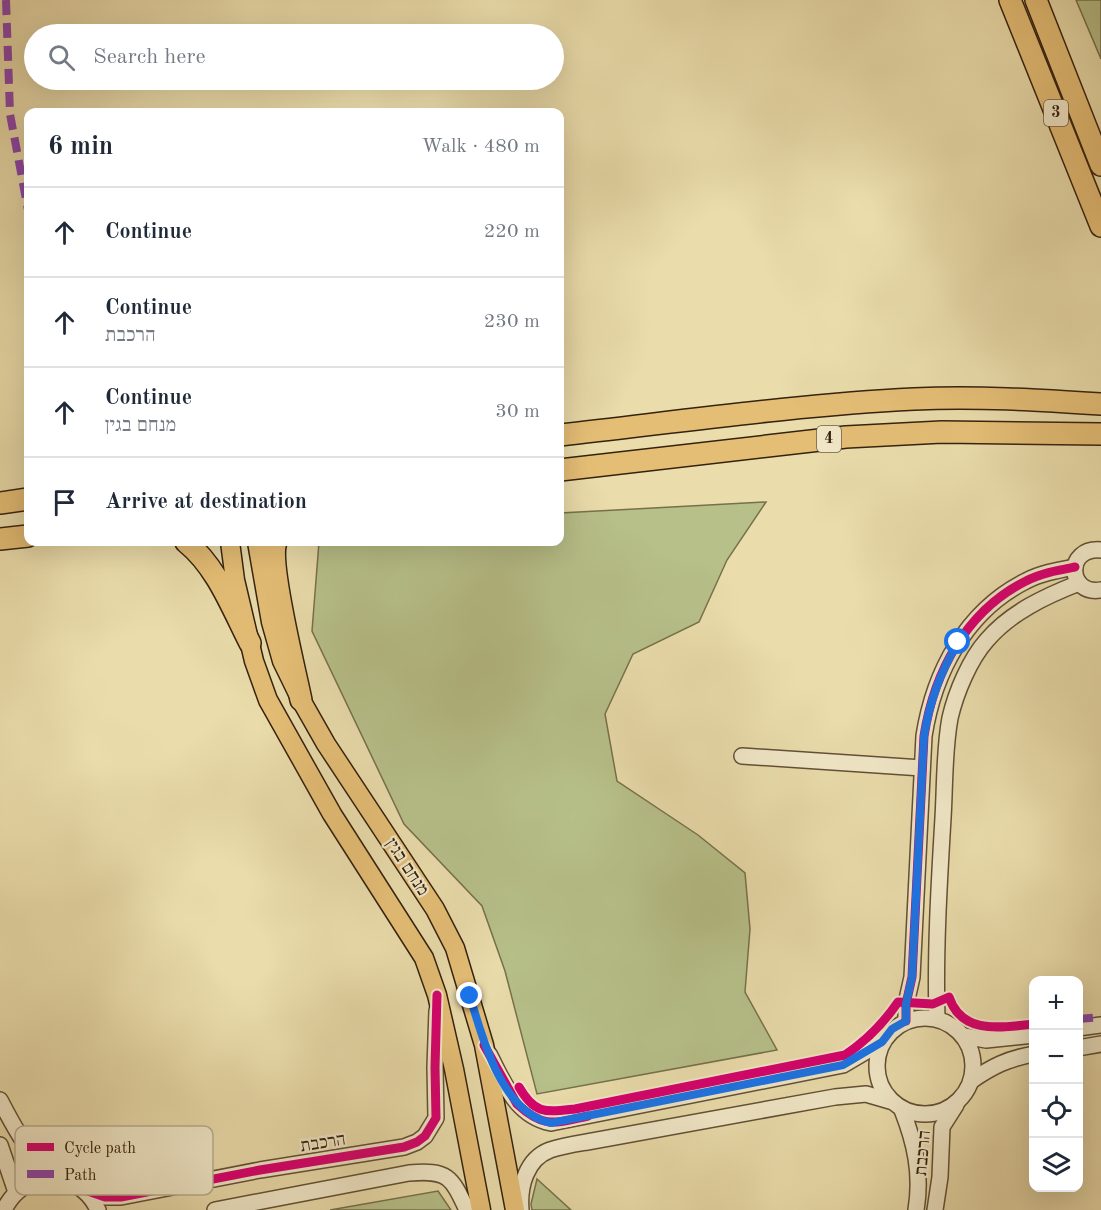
<!DOCTYPE html>
<meta charset="utf-8">
<style>
body{margin:0;font-family:"Old Standard TT","Frank Ruhl Libre",serif;background:#f6f6f7;color:#1f2937}
.controls{position:absolute;right:18px;bottom:18px;display:grid;overflow:hidden;border-radius:12px;box-shadow:0 6px 24px #0002}
.controls button{width:54px;height:54px;display:grid;place-items:center;padding:0;border:0;border-bottom:2px solid #e0e1e3;background:#fff;color:#1f2937;font:30px sans-serif}
.stop{position:absolute;width:18px;height:18px;margin:-14px;border:4px solid #1a73e8;border-radius:50%;background:#fff}
.stop.end{background:#1a73e8;border-color:#fff;box-shadow:0 2px 6px #0008}
.list{margin:0;padding:0;list-style:none}
h2{display:flex;justify-content:space-between;align-items:center;height:78px;margin:0;padding:0 24px;font-size:26px}
h2 small{font-size:20px;font-weight:400;color:#747a83}
.list li{display:grid;grid-template-columns:39px 1fr auto;gap:18px;align-items:center;box-sizing:border-box;height:90px;padding:0 24px;border-top:2px solid #e0e1e3}
.list b{display:block;font-size:22px;white-space:nowrap}
.list p{margin:0;font-size:20px;white-space:nowrap;color:#747a83}
.list em{font-size:20px;font-style:normal;color:#747a83}
.icon{flex:none;width:33px;height:33px;fill:none;stroke:currentColor;stroke-width:2;stroke-linecap:round;stroke-linejoin:round}
.map{position:relative;flex:none;width:1101px;height:1210px;overflow:hidden}
.search{position:absolute;background:#fff;box-shadow:0 6px 24px #0002;left:24px;top:24px;width:540px;height:66px;display:flex;align-items:center;gap:15px;box-sizing:border-box;padding:0 21px;border-radius:33px;color:#747a83;font-size:22px}
.panel{position:absolute;background:#fff;box-shadow:0 6px 24px #0002;left:24px;top:108px;width:540px;height:438px;border-radius:12px}
.map>svg:first-child{display:block}
.green{fill:#b7c089;stroke:#76714c;stroke-width:1.5}
.lines{fill:none;stroke-linecap:round;stroke-linejoin:round}
.minor-casing{stroke:#625035;stroke-width:18}
.major-casing{stroke:#34220e;stroke-width:21}
.highway-casing{stroke:#34220e;stroke-width:24}
.minor{stroke:#f1e8c8;stroke-width:15}
.major{stroke:#e5be76;stroke-width:18}
.highway{stroke:#e5be76;stroke-width:21}
.quiet{stroke:#8e44ad;stroke-width:8;stroke-dasharray:15 8;stroke-linecap:butt}
.cycleway-casing{stroke:#f1e8c8;stroke-width:13}
.cycleway{stroke:#d6006c;stroke-width:9}
.route{stroke:#1a73e8;stroke-width:8}
.labels{text-anchor:middle;dominant-baseline:central;stroke-width:4.5;stroke-linejoin:round;paint-order:stroke}
.shield{fill:#f1e8c8;stroke:#6d5d46;stroke-width:1.5}
.shield-label{font-size:16px;font-weight:bold;fill:#34220e}
.street-label{font-size:18px;fill:#34220e;stroke:#f1e8c8}
.key{fill:#f1e8c8;stroke:#b8ad90;stroke-width:1.5}
.key-label{font-size:16px;fill:#34220e}
</style>
<div class="map">
<svg width="1101" height="1210" viewBox="0 0 1101 1210">
<rect width="100%" height="100%" fill="#eadcab"/>
<filter id="stains"><feTurbulence type="fractalNoise" baseFrequency=".00333" numOctaves="4"/><feColorMatrix values="0 0 0 0 .2 0 0 0 0 .09 0 0 0 0 .02 0 0 0 .5 -.17"/></filter>
<radialGradient id="worn" r=".72"><stop offset=".6" stop-color="#630" stop-opacity="0"/><stop offset="1" stop-color="#630" stop-opacity=".3"/></radialGradient>
<!-- green -->
<g class="green">
<path d="M 1076,0 L 1101,0 L 1101,59 Z"/>
<path d="M 766,502 L 727,560 L 699,622 L 633,654 L 605,714 L 617,781 L 698,835 L 745,873 L 750,929 L 745,992 L 777,1050 L 537,1094 L 505,971 L 482,906 L 404,824 L 312,631 L 319,542 L 560,542 L 560,513 Z"/>
<path d="M 537,1179 L 571,1210 L 532,1210 L 531,1204 Z"/>
<path d="M 438,1191 L 451,1210 L 330,1210 Z"/>
</g>
<g class="lines">
<defs>
<g id="minor">
<path d="M 1101,550 C 1064,547 1068,596 1101,590"/>
<path d="M 742,756 L 922,768"/>
<circle cx="925" cy="1066" r="48"/>
<path d="M 937,1019 C 935,952 939,885 943,818 C 945,785 944,750 950,718 C 956,692 970,659 987,640 C 1011,612 1046,596 1079,583"/>
<path d="M 906,1021 L 906,1004 L 912,977 L 924,736 C 934,672 966,611 1026,581 C 1041,573 1059,570 1075,567"/>
<path d="M 1078,1028 L 1101,1025"/>
<path d="M 964,1036 L 986,1040 L 1034,1035"/>
<path d="M 1078,1048 L 1101,1044"/>
<path d="M 489,1054 C 504,1083 516,1116 551,1123 L 843,1065 L 882,1042"/>
<path d="M 971,1081 C 993,1066 1007,1059 1034,1054"/>
<path d="M 0,1100 C 17,1133 28,1151 52,1178"/>
<path d="M 902,1110 C 915,1143 922,1174 916,1210"/>
<path d="M 0,1145 L 16,1192"/>
<path d="M 82,1189 L 105,1197 L 121,1197 L 260,1170 L 404,1147 L 417,1142 L 425,1136 L 436,1118 L 435,1067 L 437,1010"/>
<path d="M 4,1210 C 23,1169 79,1168 98,1210"/>
<path d="M 215,1210 L 409,1173 C 448,1170 451,1176 467,1210"/>
<path d="M 521,1210 C 519,1187 526,1159 550,1150 C 562,1146 575,1144 587,1142 L 835,1097 L 866,1094 L 890,1101"/>
<path d="M 935,1210 L 940,1177 L 942,1127 L 956,1105"/>
</g>
<g id="major">
<path d="M 230,542 L 235,580 L 254,661 L 268,700 L 332,814 L 424,958 L 437,995 L 454,1069 L 481,1210"/>
<path d="M 257,542 L 271,622 L 282,661 L 301,700 L 326,744 L 435,909 L 455,948 L 484,1045 L 515,1210"/>
</g>
<g id="highway">
<path d="M 1010,0 L 1101,226"/>
<path d="M 1036,0 L 1101,165"/>
<path d="M 560,435 C 677,422 795,405 914,399 C 976,396 1039,400 1101,404"/>
<path d="M 560,470 L 846,437 L 942,432 L 1101,434"/>
<path d="M 0,503 L 28,499"/>
<path d="M 0,539 L 28,536"/>
<path d="M 186,542 C 217,567 232,608 250,643"/>
<path d="M 276,542 C 268,564 295,670 301,700"/>
</g>
</defs>
<!-- minor casing -->
<use href="#minor" class="minor-casing"/>
<!-- major casing -->
<use href="#major" class="major-casing"/>
<!-- highway casing -->
<use href="#highway" class="highway-casing"/>
<!-- minor -->
<use href="#minor" class="minor"/>
<!-- major -->
<use href="#major" class="major"/>
<!-- highway -->
<use href="#highway" class="highway"/>
<!-- quiet -->
<g class="quiet">
<path d="M 6,0 L 10,114 L 28,210"/>
<path d="M 1078,1019 L 1101,1017"/>
</g>
<defs>
<g id="cycleway">
<path d="M 906,1021 L 906,1004 L 912,977 L 924,736 C 934,672 966,611 1026,581 C 1041,573 1059,570 1075,567"/>
<path d="M 484,1045 L 517,1104 C 544,1129 555,1123 588,1116"/>
<path d="M 519,1087 C 535,1115 546,1112 575,1109 L 845,1055 C 866,1041 883,1024 898,1002 L 933,1004 L 949,997 C 962,1036 1003,1027 1034,1024"/>
<path d="M 82,1189 L 105,1197 L 121,1197 L 260,1170 L 404,1147 L 417,1142 L 425,1136 L 436,1118 L 435,1067 L 437,995"/>
</g>
</defs>
<!-- cycleway casing -->
<use href="#cycleway" class="cycleway-casing"/>
<!-- cycleway -->
<use href="#cycleway" class="cycleway"/>
</g>
<g class="lines">
<!-- route -->
<path class="route" d="M 470,996 C 482,1038 502,1113 551,1123 L 843,1065 L 882,1042 L 892,1029 L 906,1021 L 906,1004 L 912,977 L 924,736 C 930,700 940,674 958,642"/>
</g>
<g class="labels">
<!-- shield labels -->
<g class="shield">
<rect x="1044" y="100" width="24" height="26" rx="4.5"/>
<rect x="817" y="426" width="24" height="26" rx="4.5"/>
</g>
<g class="shield-label">
<text x="1056" y="113">3</text>
<text x="829" y="439">4</text>
</g>
<!-- street labels -->
<g class="street-label">
<text transform="translate(407 867) rotate(57)">מנחם בגין</text>
<text transform="translate(323 1143) rotate(-9)">הרכבת</text>
<text transform="translate(923 1153) rotate(-85)">הרכבת</text>
</g>
</g>
<!-- legend -->
<rect x="15" y="1126" width="198" height="69" rx="9" class="key"/>
<rect x="27" y="1143" width="27" height="8" fill="#d6006c"/>
<rect x="27" y="1170" width="27" height="8" fill="#8e44ad"/>
<g class="key-label">
<text x="64" y="1153">Cycle path</text>
<text x="64" y="1180">Path</text>
</g>
<rect width="100%" height="100%" filter="url(#stains)"/>
<rect width="100%" height="100%" fill="url(#worn)"/>
</svg>
<div class="controls">
<button>+</button>
<button>−</button>
<button><svg class="icon" aria-label="locate" viewBox="0 0 24 24"><circle cx="12" cy="12" r="6"/><path d="M12 2v4M12 18v4M2 12h4M18 12h4"/></svg></button>
<button><svg class="icon" aria-label="layers" viewBox="0 0 24 24"><path d="M12 4l9 5-9 5-9-5zM3 14l9 5 9-5"/></svg></button>
</div>
<div class="stop" style="left:958px;top:642px"></div>
<div class="stop end" style="left:470px;top:996px"></div>
<div class="search"><svg class="icon" aria-label="search" viewBox="0 0 24 24"><circle cx="10" cy="10" r="6"/><path d="M15 15l6 6"/></svg>Search here</div>
<section class="panel">
<h2>6 min<small>Walk · 480 m</small></h2>
<ul class="list">
<li><svg class="icon" aria-label="ahead" viewBox="0 0 24 24"><path d="M12 20V5M6 11l6-6 6 6"/></svg><div><b>Continue</b></div><em>220 m</em></li>
<li><svg class="icon" aria-label="ahead" viewBox="0 0 24 24"><path d="M12 20V5M6 11l6-6 6 6"/></svg><div><b>Continue</b><p>הרכבת</p></div><em>230 m</em></li>
<li><svg class="icon" aria-label="ahead" viewBox="0 0 24 24"><path d="M12 20V5M6 11l6-6 6 6"/></svg><div><b>Continue</b><p>מנחם בגין</p></div><em>30 m</em></li>
<li><svg class="icon" aria-label="arrive" viewBox="0 0 24 24"><path d="M6 21V4h12l-3 4 3 4H6"/></svg><div><b>Arrive at destination</b></div></li>
</ul>
</section>
</div>
